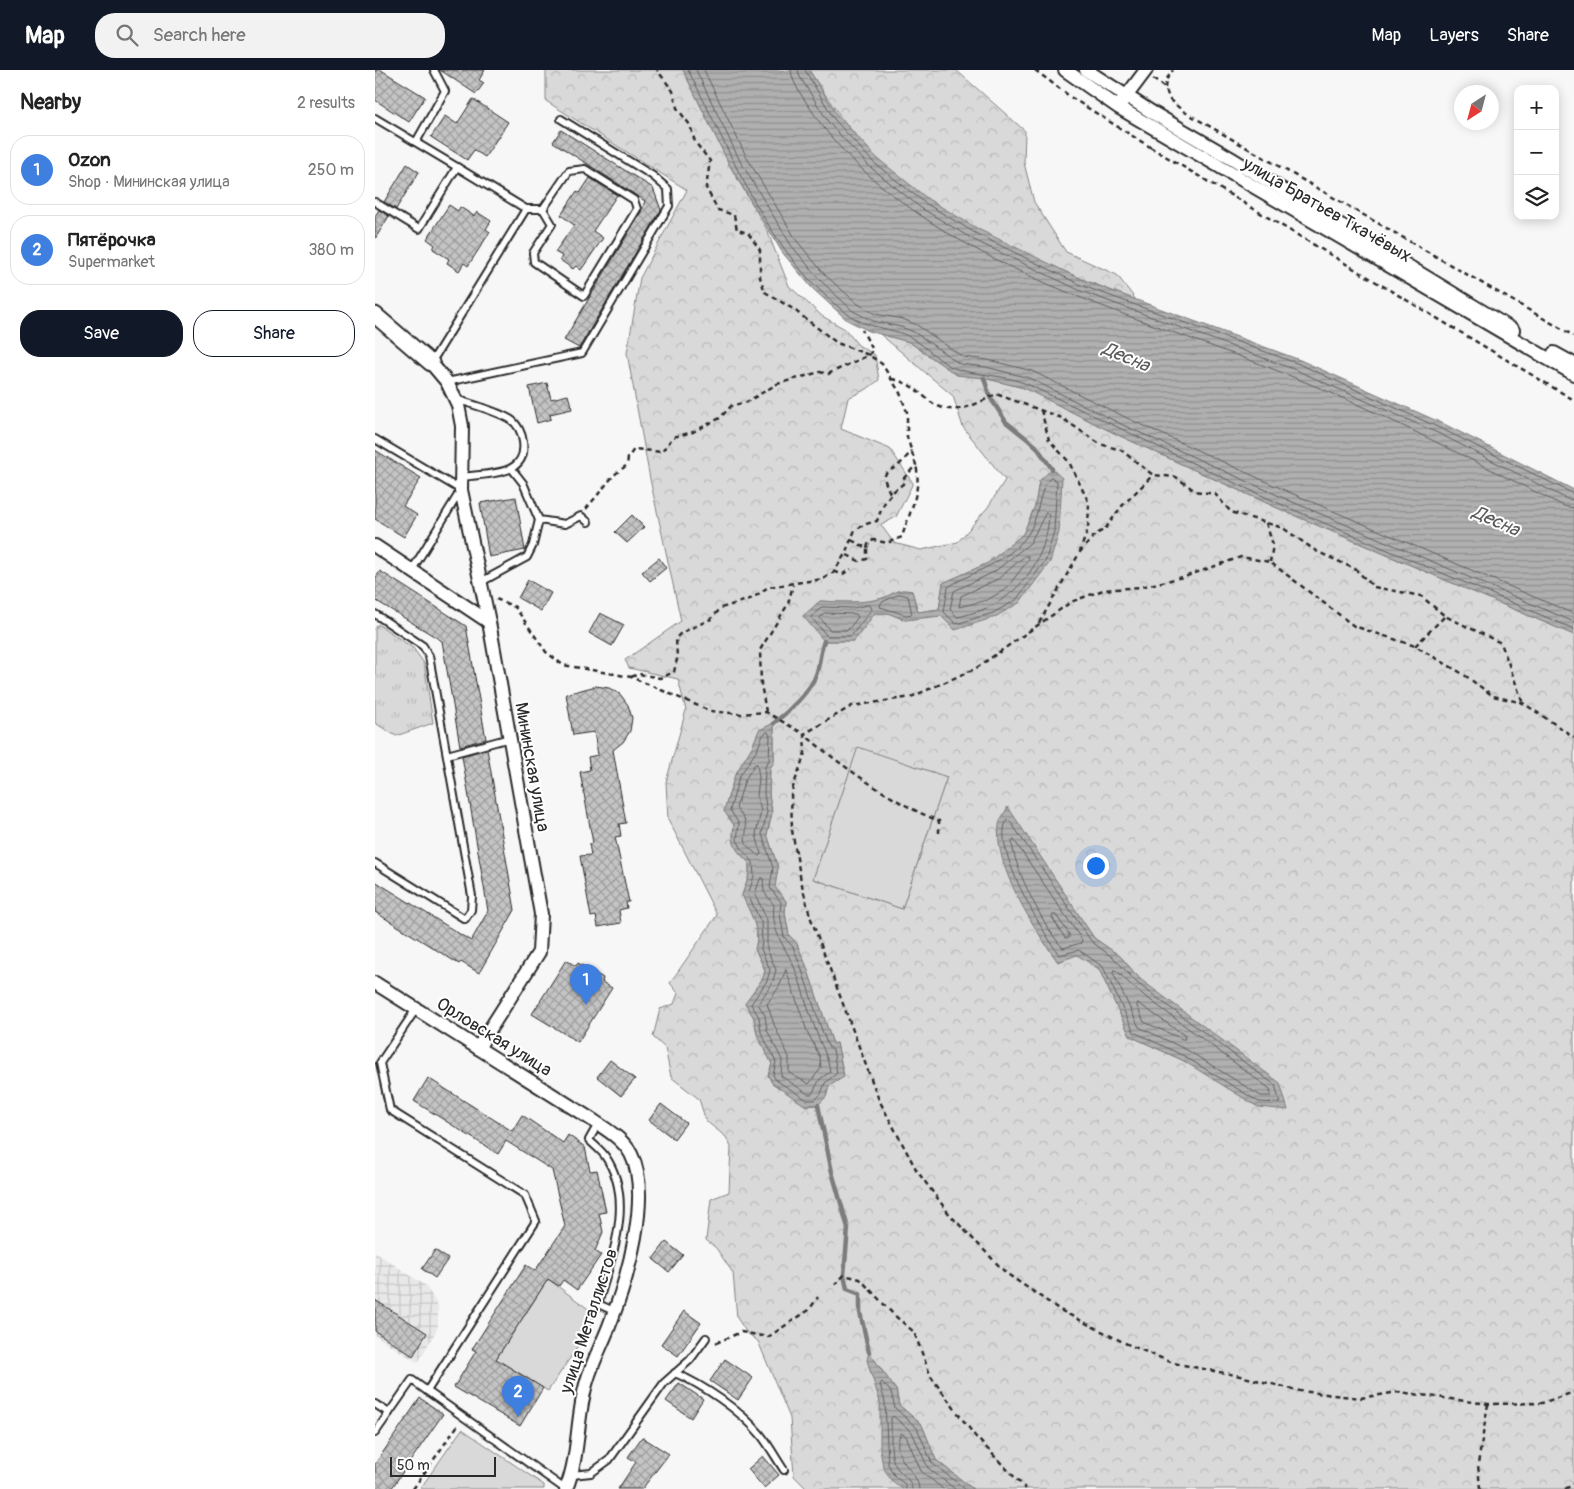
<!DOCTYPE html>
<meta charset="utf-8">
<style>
body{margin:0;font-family:Pangolin,sans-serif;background:#f2f2f2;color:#222}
.controls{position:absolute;right:15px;top:15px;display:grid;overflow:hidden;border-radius:10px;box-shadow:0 2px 12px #0003}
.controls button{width:45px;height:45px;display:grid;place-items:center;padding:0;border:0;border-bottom:1px solid #e0e0e0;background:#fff;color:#222;font:25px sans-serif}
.compass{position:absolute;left:1079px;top:15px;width:45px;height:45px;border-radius:50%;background:#fff;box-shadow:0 2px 12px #0003;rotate:216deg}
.scale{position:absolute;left:15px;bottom:12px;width:106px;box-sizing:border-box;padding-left:5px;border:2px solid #2b2b2b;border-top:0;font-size:14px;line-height:18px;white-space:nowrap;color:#2b2b2b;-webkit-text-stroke:4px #fff;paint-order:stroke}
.you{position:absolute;left:720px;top:795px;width:18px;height:18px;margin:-12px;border:4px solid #fff;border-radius:50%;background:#1a73e8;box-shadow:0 0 0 8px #1a73e833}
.badge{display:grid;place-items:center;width:32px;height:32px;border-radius:50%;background:#111827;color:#fff;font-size:16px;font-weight:700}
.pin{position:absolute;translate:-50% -41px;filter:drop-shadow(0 1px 2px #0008)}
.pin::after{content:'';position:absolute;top:26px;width:18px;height:15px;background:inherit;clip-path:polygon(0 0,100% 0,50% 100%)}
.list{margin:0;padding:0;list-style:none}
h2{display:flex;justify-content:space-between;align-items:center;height:65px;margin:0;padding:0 20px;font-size:21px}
h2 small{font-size:16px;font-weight:400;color:#767676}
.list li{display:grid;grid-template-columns:32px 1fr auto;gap:15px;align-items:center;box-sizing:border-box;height:70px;margin:0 10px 10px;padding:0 10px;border:1px solid #e0e0e0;border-radius:20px}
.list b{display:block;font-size:19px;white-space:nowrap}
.list p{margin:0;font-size:16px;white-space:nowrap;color:#767676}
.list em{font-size:16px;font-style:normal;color:#767676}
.actions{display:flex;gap:10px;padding:15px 20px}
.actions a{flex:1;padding:11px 0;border:1px solid #111827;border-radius:20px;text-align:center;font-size:18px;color:#111827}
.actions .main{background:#111827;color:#fff}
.icon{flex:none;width:28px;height:28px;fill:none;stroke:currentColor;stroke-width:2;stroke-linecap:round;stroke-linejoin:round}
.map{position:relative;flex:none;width:1199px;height:1419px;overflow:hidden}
header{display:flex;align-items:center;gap:30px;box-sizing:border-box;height:70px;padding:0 25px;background:#111827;color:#fff}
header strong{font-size:24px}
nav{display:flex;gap:28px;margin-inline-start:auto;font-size:18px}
.search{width:350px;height:45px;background:#f2f2f2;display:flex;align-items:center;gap:12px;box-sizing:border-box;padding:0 18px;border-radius:20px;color:#767676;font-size:19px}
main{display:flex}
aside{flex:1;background:#fff}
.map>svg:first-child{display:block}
.industrial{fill:url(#industrial-grid)}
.grass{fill:#d9d9d9;stroke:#828282}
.forest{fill:url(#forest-crowns);stroke:#828282;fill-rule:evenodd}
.park{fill:url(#park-tufts);stroke:#828282}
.water{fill:url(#water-rules);stroke:#7b7b7b}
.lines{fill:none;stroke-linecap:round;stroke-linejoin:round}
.shore{stroke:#606060;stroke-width:1}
.stream{stroke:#7b7b7b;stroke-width:4.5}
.building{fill:url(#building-cross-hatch);stroke:#2b2b2b}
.service-casing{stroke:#2b2b2b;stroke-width:10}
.minor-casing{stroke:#2b2b2b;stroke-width:16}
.tertiary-casing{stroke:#2b2b2b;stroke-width:19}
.path{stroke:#2b2b2b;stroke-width:2.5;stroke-dasharray:5 4;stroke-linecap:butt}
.service{stroke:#fff;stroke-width:6}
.minor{stroke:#fff;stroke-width:12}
.tertiary{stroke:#fff;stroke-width:15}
.labels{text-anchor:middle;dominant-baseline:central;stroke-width:4;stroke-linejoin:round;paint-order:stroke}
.street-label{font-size:18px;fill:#2b2b2b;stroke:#fff}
.water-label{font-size:19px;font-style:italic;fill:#5a5a5a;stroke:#fff}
</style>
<header>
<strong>Map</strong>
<div class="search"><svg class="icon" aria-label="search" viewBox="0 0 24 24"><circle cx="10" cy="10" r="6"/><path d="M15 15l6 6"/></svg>Search here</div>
<nav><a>Map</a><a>Layers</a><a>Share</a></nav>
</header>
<main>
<aside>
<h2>Nearby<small>2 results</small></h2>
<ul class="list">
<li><span class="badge" style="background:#3f7fe0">1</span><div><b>Ozon</b><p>Shop · Мининская улица</p></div><em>250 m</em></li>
<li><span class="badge" style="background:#3f7fe0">2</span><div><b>Пятёрочка</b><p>Supermarket</p></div><em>380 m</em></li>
</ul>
<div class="actions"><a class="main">Save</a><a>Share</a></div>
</aside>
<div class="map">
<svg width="1199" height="1419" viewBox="0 0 1199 1419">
<defs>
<pattern id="industrial-grid" width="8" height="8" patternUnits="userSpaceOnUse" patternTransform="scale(1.25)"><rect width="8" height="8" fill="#e8e8e8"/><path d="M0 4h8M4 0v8" fill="none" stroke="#c7c7c7"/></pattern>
<pattern id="forest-crowns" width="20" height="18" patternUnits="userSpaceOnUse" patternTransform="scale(1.25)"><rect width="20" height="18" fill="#d9d9d9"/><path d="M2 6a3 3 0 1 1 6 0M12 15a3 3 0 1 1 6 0" fill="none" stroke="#bababa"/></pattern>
<pattern id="park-tufts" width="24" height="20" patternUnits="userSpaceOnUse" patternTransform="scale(1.25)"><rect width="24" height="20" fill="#d9d9d9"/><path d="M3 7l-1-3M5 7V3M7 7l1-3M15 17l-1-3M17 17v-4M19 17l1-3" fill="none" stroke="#bababa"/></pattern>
<pattern id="water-rules" width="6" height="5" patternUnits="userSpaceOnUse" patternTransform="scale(1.25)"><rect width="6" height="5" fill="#b0b0b0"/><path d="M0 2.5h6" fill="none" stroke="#8f8f8f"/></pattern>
<pattern id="building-cross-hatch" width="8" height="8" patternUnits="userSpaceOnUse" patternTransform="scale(1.25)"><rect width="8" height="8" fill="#c4c4c4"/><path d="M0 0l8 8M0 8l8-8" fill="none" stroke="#9f9f9f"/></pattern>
</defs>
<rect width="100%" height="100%" fill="#f7f7f7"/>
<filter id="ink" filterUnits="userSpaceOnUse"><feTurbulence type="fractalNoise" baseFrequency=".02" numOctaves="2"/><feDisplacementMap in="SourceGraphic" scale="10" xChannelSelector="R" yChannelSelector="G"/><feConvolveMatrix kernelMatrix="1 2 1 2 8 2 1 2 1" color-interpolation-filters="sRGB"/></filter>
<g filter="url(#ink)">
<!-- industrial -->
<path class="industrial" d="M 0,1182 L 51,1216 L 63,1236 L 63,1257 L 43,1293 L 0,1265 Z"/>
<!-- grass -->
<g class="grass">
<path d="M 483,676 L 572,707 L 527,839 L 438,809 Z"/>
<path d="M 173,1209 L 220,1244 L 213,1261 L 173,1321 L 121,1289 Z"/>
<path d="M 87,1359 L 169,1415 L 169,1419 L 45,1419 Z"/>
</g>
<!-- forest -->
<g class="forest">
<path d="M 171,0 L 308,0 L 355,96 L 391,158 L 414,216 L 447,246 L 470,259 L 483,275 L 500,285 L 504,310 L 492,319 L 473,328 L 466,359 L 515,379 L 538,413 L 521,447 L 506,455 L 519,473 L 546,480 L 583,472 L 613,437 L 630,410 L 588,357 L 578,326 L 505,264 L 534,272 L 582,305 L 609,308 L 649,318 L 743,365 L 909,441 L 1199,565 L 1199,1419 L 598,1419 L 561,1390 L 547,1355 L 524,1335 L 521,1320 L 494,1282 C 490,1297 502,1315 505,1330 C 511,1363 495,1395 528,1419 L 432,1419 L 419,1406 L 415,1348 L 383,1271 L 372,1263 L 362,1248 L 358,1203 L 341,1178 L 331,1170 L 336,1129 L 354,1122 L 356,1077 L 351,1067 L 331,1051 L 324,1029 L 296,1007 L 290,978 L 278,967 L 285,939 L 299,934 L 303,923 L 295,913 L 342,845 L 293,749 L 291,712 L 311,640 L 303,609 L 254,598 L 250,590 L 306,551 L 275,409 L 252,283 L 265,208 L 312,120 L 171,31 ZM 664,411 L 675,491 L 644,533 L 530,550 L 513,543 L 500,543 L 479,571 L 449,571 L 445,531 C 466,532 488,534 508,528 C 521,523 521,518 537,521 L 543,542 L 564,539 L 568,513 L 613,493 L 648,464 L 660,436 ZM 399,653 L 399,692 L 395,698 L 394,724 L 397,743 L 392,764 L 403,798 L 399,817 L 411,831 L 410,843 L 414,865 L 422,874 L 431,895 L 458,974 L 462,973 L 469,1006 L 454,1016 L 451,1027 L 431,1035 L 397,1013 L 393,1005 L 397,994 L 382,964 L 379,948 L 370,933 L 388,908 L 390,900 L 380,879 C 386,860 376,843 367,825 L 374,805 L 374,793 C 361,780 356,773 359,755 L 349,741 L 360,705 L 377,677 L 384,661 ZM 483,677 L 572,707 L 527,839 L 438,809 ZM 632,737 L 719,868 L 745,886 L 765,909 L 807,990 L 755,966 L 724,899 L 702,884 L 683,892 L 667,869 L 644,826 Z"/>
<path d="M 434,0 L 581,0 L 650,61 L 649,93 L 659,132 L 691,182 L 742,205 L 761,230 C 678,199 564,150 500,87 C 474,60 454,31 434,0 Z"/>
</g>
<!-- park -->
<path class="park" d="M 3,554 L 38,578 L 49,593 L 58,653 L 21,666 L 0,653 L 0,559 Z"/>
<!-- water -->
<g class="water">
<path d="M 308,0 L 434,0 L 463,46 L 502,88 L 553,129 L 605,160 L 710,211 L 925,290 L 1069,354 L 1199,420 L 1199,565 L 909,441 L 743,365 L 649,318 L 609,308 L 582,305 L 534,272 L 494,261 L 472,250 L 437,218 L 407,182 L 355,96 Z"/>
<path d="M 677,399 L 687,408 L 684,462 L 675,492 L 644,533 L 620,547 L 580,560 L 566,546 L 530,550 L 513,543 L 500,543 L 479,571 L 449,571 L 428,546 L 445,531 C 466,532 488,534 508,528 C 521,523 521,518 537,521 L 543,542 L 564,539 L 568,513 L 613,493 L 648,464 L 660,436 L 664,411 Z"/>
<path d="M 399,653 L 399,692 L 395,698 L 394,724 L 397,743 L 392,764 L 403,798 L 400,817 L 411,831 L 410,843 L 414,865 L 422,874 L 431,895 L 458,974 L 462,973 L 469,1007 L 454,1016 L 451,1027 L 443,1035 L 431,1036 L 397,1013 L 393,1005 L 397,994 L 382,964 L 379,948 L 370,933 L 388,908 L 390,900 L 380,879 C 386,860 375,843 367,825 L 374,805 L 374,793 C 360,779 356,775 359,755 L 349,741 L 360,705 L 377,677 L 384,660 Z"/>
<path d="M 633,737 L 719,868 L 745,886 L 765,909 L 905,1013 L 913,1040 L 883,1037 L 807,990 L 755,966 L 724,899 L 702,885 L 683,892 C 660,859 618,797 624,755 C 625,749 630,742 633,737 Z"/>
<path d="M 494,1282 L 521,1320 L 524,1335 L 547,1355 L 561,1390 L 598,1419 L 528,1419 L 516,1410 L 508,1396 L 505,1380 L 505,1332 L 492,1290 Z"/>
</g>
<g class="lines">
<!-- shore -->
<g class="shore">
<path d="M 313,0 C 358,84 393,187 474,245 C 493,259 516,257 535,267 C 552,276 567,296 585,300 C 608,306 632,305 654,315 C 740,355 825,398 912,437 C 1007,478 1103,518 1199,559"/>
<path d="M 321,0 L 365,91 L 416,175 L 445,210 L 478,241 L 498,251 L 526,257 L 539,262 L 585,294 L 611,297 L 654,308 L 748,355 L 913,430 L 1199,552"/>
<path d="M 329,0 L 372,88 L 422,171 L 450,205 L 483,234 L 500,244 L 528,249 L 542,255 L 588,287 L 613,290 L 657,301 L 752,348 L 916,423 L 1199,544"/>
<path d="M 416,0 C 417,15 431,31 439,44 C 459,74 486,100 514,122 C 632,216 780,251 918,307 C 1011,344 1099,392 1189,436 L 1199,438"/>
<path d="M 423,0 L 425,7 L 454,53 L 494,96 L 546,138 L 599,170 L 706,221 L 921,300 L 1065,364 L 1192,429 L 1199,430"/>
<path d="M 430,0 L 459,49 L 498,92 L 550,133 L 602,164 L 708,216 L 924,294 L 1067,359 L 1199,424"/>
<path d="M 676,407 L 682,411 L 679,461 L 671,490 L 641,530 L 618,543 L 581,554 L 569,542 L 573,517 C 599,501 631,493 651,467 C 665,450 662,420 676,407 Z"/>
<path d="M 671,443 L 674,445 C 672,488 645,527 604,541 C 597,543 589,546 582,547 L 575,539 L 579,521 L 619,502 L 655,473 Z"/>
<path d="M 650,486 L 653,486 L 654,489 L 631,519 L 612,530 L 584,537 L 586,526 L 623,509 Z"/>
<path d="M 525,524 L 533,526 L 537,544 L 531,545 L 505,537 L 506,533 Z"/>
<path d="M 495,535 L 497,539 L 476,566 L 452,566 L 436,547 L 447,537 L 477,538 Z"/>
<path d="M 450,543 L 481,544 L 483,547 L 473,560 L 455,560 L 445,548 Z"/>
<path d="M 393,662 L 395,666 L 394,690 L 390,697 L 389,724 L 392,742 L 387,764 L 398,798 L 395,818 L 406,832 L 405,844 L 409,867 L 418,877 L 426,897 L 445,955 L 453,976 L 458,980 L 462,1003 L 450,1013 L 446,1024 L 440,1030 L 432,1030 L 401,1010 L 398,1005 L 401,992 L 386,962 L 384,947 L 376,934 L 392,911 L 395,900 L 386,879 L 387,871 L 386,852 L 373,825 L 379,806 L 378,792 L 367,779 L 362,770 L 364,754 L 355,740 L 364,707 L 382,680 L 388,665 Z"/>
<path d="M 382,694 L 384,708 L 382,726 L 386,741 L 381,764 L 386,784 L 384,786 C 361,770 375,769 370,752 C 369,747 364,743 361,738 L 370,710 L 379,695 Z"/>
<path d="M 632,750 L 635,751 L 716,871 L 741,890 L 762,913 L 900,1015 L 905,1033 L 884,1032 L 809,986 L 759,962 L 728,897 L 704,880 L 684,885 C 668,861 615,777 632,750 Z"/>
<path d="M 639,770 L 707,870 L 706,873 L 688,878 C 670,859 638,797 637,772 Z"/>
<path d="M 388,808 L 389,822 L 399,835 C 396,864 410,875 420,899 C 428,918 432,939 440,958 C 445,974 453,985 455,1002 L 445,1009 L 437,1024 L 433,1024 L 406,1006 L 407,990 L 392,960 L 390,945 L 383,934 L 397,914 L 401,900 L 392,879 L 392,850 L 380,824 L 385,809 Z"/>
<path d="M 678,845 L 681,845 L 694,864 L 694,868 L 690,868 L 677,847 Z"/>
<path d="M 411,900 L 432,961 L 445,987 L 446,998 L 434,1014 L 414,1003 L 414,987 L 400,957 L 392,934 L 404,917 Z"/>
<path d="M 739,900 L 742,901 L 759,918 L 895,1019 L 896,1026 L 886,1026 L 812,980 L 764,957 L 738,903 Z"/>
<path d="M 763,933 L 809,965 L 810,969 L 807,969 L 769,952 L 762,936 Z"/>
<path d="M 531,1419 L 530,1414 L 520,1407 L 513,1394 L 510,1332 L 505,1314 L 507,1312 L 516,1322 L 520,1338 L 542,1358 L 557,1393 L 590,1419"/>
<path d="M 537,1419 C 536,1407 524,1404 519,1393 C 514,1380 517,1362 516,1348 L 518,1346 L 537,1362 L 553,1398 L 580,1419"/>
<path d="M 544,1419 C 543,1399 513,1389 526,1363 L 531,1366 L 546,1401 L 568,1419"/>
</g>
<!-- stream -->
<g class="stream">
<path d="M 609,308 L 615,327 L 631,352 L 661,376 L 677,399"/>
<path d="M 399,653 C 413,642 437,620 442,602 C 445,591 445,582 449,571"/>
<path d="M 443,1035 L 457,1102 L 473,1158 L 469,1205 L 472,1219 L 485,1224 L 485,1242 L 494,1282"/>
</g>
</g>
<!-- building -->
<g class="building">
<path d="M 0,0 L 6,0 L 50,27 L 34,52 L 0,30 Z"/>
<path d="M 65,0 L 110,0 L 104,10 L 109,13 L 101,24 Z"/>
<path d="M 98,29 L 133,52 L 110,87 L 99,80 L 92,90 L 56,67 L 70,46 L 82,54 Z"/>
<path d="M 186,60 L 278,118 L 286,140 L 204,278 L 189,270 L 266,142 L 270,131 L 178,72 Z"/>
<path d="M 32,94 L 44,102 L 21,139 L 9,132 Z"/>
<path d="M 215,108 L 242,125 L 218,161 L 228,168 L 206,200 L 201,196 L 198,199 L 185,190 L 187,186 L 180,182 L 199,155 L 186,145 L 202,121 L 205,123 Z"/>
<path d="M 74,135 L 83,141 L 85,137 L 99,146 L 102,142 L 116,151 L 111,159 L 115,162 L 93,196 L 89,193 L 84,201 L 72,193 L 74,189 L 58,179 L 60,175 L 52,169 Z"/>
<path d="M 4,140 L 14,146 L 0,169 L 0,146 Z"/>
<path d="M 172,313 L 176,329 L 193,325 L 197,339 L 175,344 L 176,349 L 162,353 L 154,317 Z"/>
<path d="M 0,380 L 46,408 L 28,436 L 42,445 L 29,467 L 0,449 Z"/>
<path d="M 141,427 L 150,480 L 114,487 L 105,433 Z"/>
<path d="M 257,445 L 269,457 L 252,473 L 240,462 Z"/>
<path d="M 284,488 L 291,498 L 275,511 L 267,502 Z"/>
<path d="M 5,501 L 91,556 L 111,669 L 85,676 L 67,571 L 0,530 L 0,509 Z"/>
<path d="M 153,510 L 176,523 L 166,541 L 143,528 Z"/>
<path d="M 225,543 L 249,555 L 237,576 L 214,563 Z"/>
<path d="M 221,616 L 234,618 L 245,624 L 253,635 L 257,648 L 255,661 L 248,672 L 238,680 L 251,753 L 244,754 L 246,766 L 240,767 L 254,832 L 251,832 L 252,838 L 244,840 L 246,853 L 223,857 L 221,846 L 216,847 L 205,786 L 216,785 L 214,774 L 218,773 L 205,702 L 215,700 L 213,687 L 223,685 L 219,662 L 198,665 L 191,624 Z"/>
<path d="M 112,679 L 140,840 L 104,903 L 86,892 L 84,894 L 0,842 L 0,811 L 96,871 L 113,841 L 87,686 Z"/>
<path d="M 191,890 L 201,896 L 203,893 L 228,908 L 227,912 L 237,918 L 203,972 L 157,944 Z"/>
<path d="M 235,990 L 260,1009 L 246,1026 L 222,1007 Z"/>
<path d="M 53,1008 L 137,1061 L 147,1045 L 188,1073 L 193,1065 L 210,1077 L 215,1101 L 222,1100 L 231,1142 L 224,1143 L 228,1162 L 220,1181 L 226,1185 L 202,1220 L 188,1210 L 184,1216 L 173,1209 L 121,1289 L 168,1318 L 145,1356 L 79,1317 L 101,1281 L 97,1279 L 151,1195 L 160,1201 L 190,1156 L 177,1100 L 131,1071 L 123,1084 L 39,1031 Z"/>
<path d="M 286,1034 L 311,1053 L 299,1069 L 274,1050 Z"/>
<path d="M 291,1172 L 308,1185 L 294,1202 L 278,1189 Z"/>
<path d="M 60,1180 L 73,1189 L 60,1208 L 47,1199 Z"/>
<path d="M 0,1230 L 52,1263 L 38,1286 L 0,1261 Z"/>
<path d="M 309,1241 L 326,1253 L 303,1286 L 286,1274 Z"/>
<path d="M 350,1289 L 378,1308 L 363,1330 L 335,1311 Z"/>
<path d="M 304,1313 L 328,1329 L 316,1348 L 291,1331 Z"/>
<path d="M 45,1328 L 68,1344 L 16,1419 L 0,1419 L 0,1394 Z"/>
<path d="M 267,1367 L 294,1384 L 267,1419 L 243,1419 L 261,1392 L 253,1387 Z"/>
<path d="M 388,1386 L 404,1405 L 389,1418 L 373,1399 Z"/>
</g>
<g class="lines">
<defs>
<g id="service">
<path d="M 0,48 L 82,97"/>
<path d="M 41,72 L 70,21 L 59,0"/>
<path d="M 210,99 L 259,130 L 262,139 L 209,226 L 159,192 L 158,183 L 177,154 L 168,139 L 194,101 Z"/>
<path d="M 0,132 L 44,159 L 82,97 L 151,139 L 168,139"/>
<path d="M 56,293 L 151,139"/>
<path d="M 72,312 L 207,283 L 294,136 L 293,119 L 278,106 L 186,49"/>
<path d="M 81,329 C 98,335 119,340 135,349 C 143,354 147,364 148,372 C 153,407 112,403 88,407"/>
<path d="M 0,369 L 86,420 L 37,500"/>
<path d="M 137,399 L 148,413 L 164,450 L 190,454 L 206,446 L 213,452"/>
<path d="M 106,512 L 152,487 L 158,475 L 164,450"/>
<path d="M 0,544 L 48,576 L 54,586 L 97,826 L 96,840 L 90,849 L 0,793"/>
<path d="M 72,685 L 135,668"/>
<path d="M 41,939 L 5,993 L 15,1040 L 150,1125 L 161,1151 L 52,1321 L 190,1419"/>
<path d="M 223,1054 L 214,1070 C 219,1075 226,1080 230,1086 C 261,1130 236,1188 223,1234 L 239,1241"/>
<path d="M 300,1303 C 328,1315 365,1340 385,1364 C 394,1375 401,1388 409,1400"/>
<path d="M 0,1334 L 14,1343"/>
<path d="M 0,1363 L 37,1310 L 52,1321"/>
<path d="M 197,1405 L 216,1403 L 234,1390 L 289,1313 L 315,1290 L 331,1268"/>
</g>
<g id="minor">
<path d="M 690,0 L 743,37 L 1199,304"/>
<path d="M 711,0 L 778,43 L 857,89 L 1138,260"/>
<path d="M 747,32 L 771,0"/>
<path d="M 1179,283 L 1199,294"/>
<path d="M 56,293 L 72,312 L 83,335 L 87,356 L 86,420 L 114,552 L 166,844 L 164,882 L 103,978"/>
<path d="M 0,476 L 114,552"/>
<path d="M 0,913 L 219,1051 C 232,1060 248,1069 256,1084 C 277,1125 252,1210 236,1251 C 229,1271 218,1290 212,1311 C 201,1346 205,1385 191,1419"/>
</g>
<path id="tertiary" d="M 0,245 L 56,293"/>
</defs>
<!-- service casing -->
<use href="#service" class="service-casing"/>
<!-- minor casing -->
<use href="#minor" class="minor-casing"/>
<!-- tertiary casing -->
<use href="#tertiary" class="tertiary-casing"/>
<!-- path -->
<g class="path">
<path d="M 660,0 L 697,28 L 775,77"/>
<path d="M 778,9 L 790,18 L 795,30 L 808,41 L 1199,266"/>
<path d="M 790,18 L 791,10 L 798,0"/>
<path d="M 775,77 L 1199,330"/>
<path d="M 517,309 C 536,313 542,321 556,332 C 577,348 602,334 621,324 L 687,348 L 725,374 L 746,380 L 778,405 L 801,407 L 820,421 L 840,424 L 856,442 L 908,458 L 941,481 L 980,499 L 999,517 L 1046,526 L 1070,546 L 1126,573 L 1148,633"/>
<path d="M 666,340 L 674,370 L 694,392 L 714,433 L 713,459 L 705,481"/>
<path d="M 515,423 C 504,400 511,405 525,394 C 529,390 533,385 537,381"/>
<path d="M 211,439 L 239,405 L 252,395 L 253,388 L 259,379 L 287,382 L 298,367 L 318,362 L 345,348 L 357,335 L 370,333 L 402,314 L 445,302 L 453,304 L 494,285 L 498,280 L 487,260"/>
<path d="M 891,453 L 898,475 L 895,492"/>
<path d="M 492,478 L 494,472 L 499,470 L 512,473 L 527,467 C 534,443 547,420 541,395"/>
<path d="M 472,485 L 484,491 L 492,489 L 492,478 L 476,470"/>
<path d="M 459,502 L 468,504 L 476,499"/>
<path d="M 121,529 L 140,537 L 171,582 L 188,595 L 256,607 L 335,641 L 366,644 L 391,642 L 429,664 L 430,683 L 416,723 L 417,760 L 426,811 L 435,846 L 504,1030 L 542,1101 L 575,1145 L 631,1203 L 685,1240 L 750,1273 L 798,1293 L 865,1306 L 925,1321 L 985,1328 L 1024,1322 L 1113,1334 L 1167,1333 L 1199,1322"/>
<path d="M 664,553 L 705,482 L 720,465 L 730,459 L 747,436 L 778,405"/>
<path d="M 1040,576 L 1070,546"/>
<path d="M 256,607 L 264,604 L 285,608 L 299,602 L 302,589 L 301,568 L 306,563 L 336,549 L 346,538 L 378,528 L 393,517 L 448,509 L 459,502 L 470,484 L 480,460 L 491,454 L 502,451 C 508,434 512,425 528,414 L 528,409 L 541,395 L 532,367 L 532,342 L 525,323 L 507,294 L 494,285 L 462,273 L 418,239 L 390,222 L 385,207 L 385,180 L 373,163 L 362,160 L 359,145 L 343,140 L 331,118 L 335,91 L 320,72 L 315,55 L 302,38 L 298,21 L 282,0"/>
<path d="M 391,642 L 386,614 L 385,580 L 413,534 L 418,515"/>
<path d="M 564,763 L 564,751 C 522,735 463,694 429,664 L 477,636 L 536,627 L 600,599 L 696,532 L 728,520 L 766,517 L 812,506 L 866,487 L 895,492 L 979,556 L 1040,576 L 1088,604 L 1118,626 L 1148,633 L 1199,667"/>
<path d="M 460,1215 L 469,1205 L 485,1209 L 519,1245 L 539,1262 L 556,1307 L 600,1366 L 651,1419"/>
<path d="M 341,1273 L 366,1262 L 393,1267 L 434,1240 L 443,1227"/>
<path d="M 38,1419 L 83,1355"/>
<path d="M 1105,1419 L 1103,1394 L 1113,1334"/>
<path d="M 1190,1419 L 1199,1414"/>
</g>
<!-- service -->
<use href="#service" class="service"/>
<!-- minor -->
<use href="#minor" class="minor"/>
<!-- tertiary -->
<use href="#tertiary" class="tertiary"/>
</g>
</g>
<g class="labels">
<!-- street labels -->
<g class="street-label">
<text transform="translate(952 140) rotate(30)">улица Братьев Ткачёвых</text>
<text transform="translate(157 697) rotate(80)">Мининская улица</text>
<text transform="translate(119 967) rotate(32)">Орловская улица</text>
<text transform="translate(214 1251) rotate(-72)">улица Металлистов</text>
</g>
<!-- water labels -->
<g class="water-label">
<text transform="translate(751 287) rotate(23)">Десна</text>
<text transform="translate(1121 451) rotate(24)">Десна</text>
</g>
</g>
</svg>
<div class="controls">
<button>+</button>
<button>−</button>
<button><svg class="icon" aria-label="layers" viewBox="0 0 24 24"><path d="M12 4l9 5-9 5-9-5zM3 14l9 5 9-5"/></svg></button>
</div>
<svg class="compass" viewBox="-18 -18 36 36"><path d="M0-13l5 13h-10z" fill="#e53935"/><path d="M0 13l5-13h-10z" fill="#767676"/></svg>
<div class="scale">50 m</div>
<div class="you"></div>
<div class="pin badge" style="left:211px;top:935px;background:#3f7fe0">1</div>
<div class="pin badge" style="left:143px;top:1347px;background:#3f7fe0">2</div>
</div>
</main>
